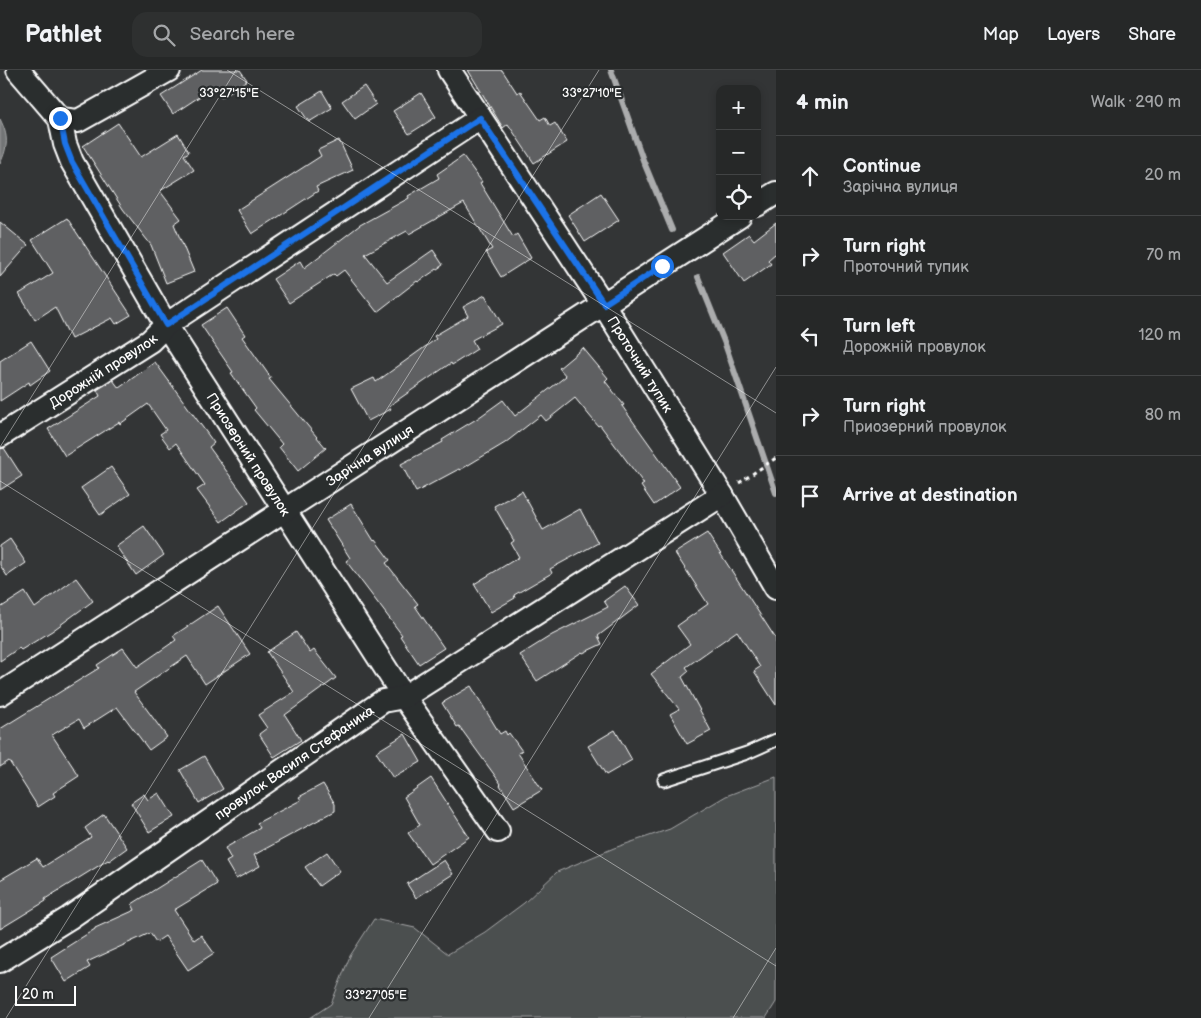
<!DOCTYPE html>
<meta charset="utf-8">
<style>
body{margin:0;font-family:"Balsamiq Sans",sans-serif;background:#2e3030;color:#f1f3f6}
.controls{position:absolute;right:15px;top:15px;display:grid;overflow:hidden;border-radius:10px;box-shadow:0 2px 8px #0003}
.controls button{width:45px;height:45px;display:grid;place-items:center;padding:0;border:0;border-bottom:1px solid #424445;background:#262828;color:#f1f3f6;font:25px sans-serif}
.scale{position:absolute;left:15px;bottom:12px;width:61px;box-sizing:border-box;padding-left:5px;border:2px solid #fff;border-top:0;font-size:14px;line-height:18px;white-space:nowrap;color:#fff;-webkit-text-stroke:4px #2a2d2e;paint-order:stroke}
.stop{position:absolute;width:15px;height:15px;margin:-11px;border:4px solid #1a73e8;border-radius:50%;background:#fff}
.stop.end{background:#1a73e8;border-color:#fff;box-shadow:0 1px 5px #0008}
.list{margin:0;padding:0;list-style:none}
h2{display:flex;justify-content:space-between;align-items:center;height:65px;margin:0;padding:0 20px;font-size:21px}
h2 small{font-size:16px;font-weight:400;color:#a4a6a8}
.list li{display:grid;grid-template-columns:32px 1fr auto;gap:15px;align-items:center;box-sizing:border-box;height:80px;padding:0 20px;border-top:1px solid #424445}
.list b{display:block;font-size:19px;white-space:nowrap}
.list p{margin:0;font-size:16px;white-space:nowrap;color:#a4a6a8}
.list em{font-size:16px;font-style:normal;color:#a4a6a8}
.icon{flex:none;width:28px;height:28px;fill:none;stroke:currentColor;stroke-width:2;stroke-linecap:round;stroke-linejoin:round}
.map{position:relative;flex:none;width:776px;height:948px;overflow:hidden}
header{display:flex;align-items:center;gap:30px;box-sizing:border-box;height:70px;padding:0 25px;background:#262828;border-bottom:1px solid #424445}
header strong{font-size:24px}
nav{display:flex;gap:28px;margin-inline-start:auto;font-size:18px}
.search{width:350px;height:45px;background:#2e3030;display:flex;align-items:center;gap:12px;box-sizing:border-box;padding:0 18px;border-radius:15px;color:#a4a6a8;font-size:19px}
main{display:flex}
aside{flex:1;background:#262828}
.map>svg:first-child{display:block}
.green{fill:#4c4f50;stroke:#a6a7a8}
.water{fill:#737576;stroke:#abacad}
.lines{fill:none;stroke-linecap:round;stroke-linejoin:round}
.stream{stroke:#abacad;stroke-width:6}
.building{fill:#5f6162;stroke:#fff}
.service-casing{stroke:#fff;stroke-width:15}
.minor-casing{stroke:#fff;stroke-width:26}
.path{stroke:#fff;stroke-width:3;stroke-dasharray:4 4;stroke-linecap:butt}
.service{stroke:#2a2d2e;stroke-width:11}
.minor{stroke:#2a2d2e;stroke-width:22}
.route{stroke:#1a73e8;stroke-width:6}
.ticks{fill:none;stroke:#fff;stroke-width:1;stroke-opacity:0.45}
.labels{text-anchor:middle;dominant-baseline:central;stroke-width:4.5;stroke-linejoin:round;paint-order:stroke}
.street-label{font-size:14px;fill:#fff;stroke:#2a2d2e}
.ticks-label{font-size:12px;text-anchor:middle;fill:#fff;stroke:#2a2d2e;stroke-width:4.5;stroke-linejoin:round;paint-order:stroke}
</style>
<header>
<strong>Pathlet</strong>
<div class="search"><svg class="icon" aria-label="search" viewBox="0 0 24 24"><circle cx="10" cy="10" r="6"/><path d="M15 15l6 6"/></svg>Search here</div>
<nav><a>Map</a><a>Layers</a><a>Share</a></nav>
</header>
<main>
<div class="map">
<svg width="776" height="948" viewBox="0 0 776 948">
<rect width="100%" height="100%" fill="#333536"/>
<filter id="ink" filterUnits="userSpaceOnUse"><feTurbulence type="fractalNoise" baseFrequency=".02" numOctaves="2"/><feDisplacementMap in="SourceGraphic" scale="10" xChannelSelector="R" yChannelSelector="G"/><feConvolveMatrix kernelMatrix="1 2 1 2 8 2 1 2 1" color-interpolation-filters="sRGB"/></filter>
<g filter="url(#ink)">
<!-- green -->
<path class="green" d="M 776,707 L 776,932 L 766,948 L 310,948 L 331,934 L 350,886 L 374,849 L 415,858 L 448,884 L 485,862 L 524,833 L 557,802 L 614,778 L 670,759 L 726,726 Z"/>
<!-- water -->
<path class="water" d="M 0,49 C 9,67 8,76 0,94 Z"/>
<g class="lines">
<!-- stream -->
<g class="stream">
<path d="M 611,0 L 643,90 L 672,160"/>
<path d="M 698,207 L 725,274 L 776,423"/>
</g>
</g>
<!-- building -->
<g class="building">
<path d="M 202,0 L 240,0 L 247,10 L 221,28 L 214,17 L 173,44 L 161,26 Z"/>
<path d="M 468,0 L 502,0 L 517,23 L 520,21 L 540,50 L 545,47 L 550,56 L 555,53 L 567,72 L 534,93 L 508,54 L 503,58 Z"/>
<path d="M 364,16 L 376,34 L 355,49 L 342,31 Z"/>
<path d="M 322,21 L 332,38 L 309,52 L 298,36 Z"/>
<path d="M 421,23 L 436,47 L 409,64 L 393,41 Z"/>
<path d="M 118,53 L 141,87 L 178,64 L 189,82 L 184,85 L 194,100 L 160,121 L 181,149 L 174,154 L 194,202 L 166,213 L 151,175 L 123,139 L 83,76 Z"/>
<path d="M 339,70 L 353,100 L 316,117 L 318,121 L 252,164 L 237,140 L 321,86 L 318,80 Z"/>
<path d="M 463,86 L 482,112 L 480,113 L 513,167 L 517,164 L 531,188 L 501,207 L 486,182 L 492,179 L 464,133 L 409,164 L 407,161 L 365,184 L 387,212 L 433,180 L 443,195 L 418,212 L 417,211 L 377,242 L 344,200 L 336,206 L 334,204 L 289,233 L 273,209 L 300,191 L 304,198 L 360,155 L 409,128 L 408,126 L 439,108 L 437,104 Z"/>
<path d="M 601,123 L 619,150 L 585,172 L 568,145 Z"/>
<path d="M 67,148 L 131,245 L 116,254 L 112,248 L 71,269 L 55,237 L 35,250 L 19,224 L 53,203 L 32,170 Z"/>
<path d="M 0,152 L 28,175 L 0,207 Z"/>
<path d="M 776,153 L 776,183 L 768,190 L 771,194 L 744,213 L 723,182 L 749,164 L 754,170 Z"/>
<path d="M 485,225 L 502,254 L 472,270 L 477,279 L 452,295 L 451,293 L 389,336 L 391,339 L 368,351 L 351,319 L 374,308 L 376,312 L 436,269 L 434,266 L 468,246 L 463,237 Z"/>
<path d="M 227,238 L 245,265 L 242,267 L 271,308 L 269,309 L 326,378 L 298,401 L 279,377 L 282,374 L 254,340 L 256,338 L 231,303 L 233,302 L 201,255 Z"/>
<path d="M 31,271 L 50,301 L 30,315 L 29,312 L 0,331 L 0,291 Z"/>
<path d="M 583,278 L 608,308 L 605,311 L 624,335 L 622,336 L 680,417 L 654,435 L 641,416 L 644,414 L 600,355 L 598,356 L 575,328 L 546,351 L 541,345 L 505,373 L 460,400 L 459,399 L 416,422 L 401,394 L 443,372 L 442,370 L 478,348 L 503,330 L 515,346 L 566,306 L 559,298 Z"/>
<path d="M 155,292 L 214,373 L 209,377 L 249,432 L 221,452 L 197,420 L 205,415 L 176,373 L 170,378 L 160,364 L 166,360 L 148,334 L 120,354 L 119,352 L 65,386 L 48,359 L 100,326 L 97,320 L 113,310 L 119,318 Z"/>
<path d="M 4,378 L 22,406 L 0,420 L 0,379 Z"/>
<path d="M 111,397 L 130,424 L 100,445 L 81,418 Z"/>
<path d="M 522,421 L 543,460 L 580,439 L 598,473 L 550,499 L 552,503 L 514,525 L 515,528 L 491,542 L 474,514 L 519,487 L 511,473 L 514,471 L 494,436 Z"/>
<path d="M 351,434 L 374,471 L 375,470 L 390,490 L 386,493 L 418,534 L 415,536 L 444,578 L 419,594 L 400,566 L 402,565 L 346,491 L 350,488 L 326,450 Z"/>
<path d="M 144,456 L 164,485 L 136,505 L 116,476 Z"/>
<path d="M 707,463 L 776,569 L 776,635 L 754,601 L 760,597 L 737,561 L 686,597 L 689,601 L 682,607 L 711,661 L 687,674 L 670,644 L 679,639 L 651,604 L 690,574 L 677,556 L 708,534 L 675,483 Z"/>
<path d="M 10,469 L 26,493 L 7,506 L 0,495 L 0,476 Z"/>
<path d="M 76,508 L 93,531 L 52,561 L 21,580 L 19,578 L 0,591 L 0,538 L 25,522 L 35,538 Z"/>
<path d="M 625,516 L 639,535 L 598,566 L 602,574 L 583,583 L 582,582 L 537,611 L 520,585 L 552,565 L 608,537 L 604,531 Z"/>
<path d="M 218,536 L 250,584 L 205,614 L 187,586 L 134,622 L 167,667 L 149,680 L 117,637 L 84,658 L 79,649 L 52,665 L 79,706 L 53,723 L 55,726 L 38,737 L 9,691 L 0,697 L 0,659 L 99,598 L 97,595 L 123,578 L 137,597 L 176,570 L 173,566 Z"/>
<path d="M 296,562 L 310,583 L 314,580 L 336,608 L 285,645 L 301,670 L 274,687 L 259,664 L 267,658 L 258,645 L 294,622 L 267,582 Z"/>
<path d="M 471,616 L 500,664 L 505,661 L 507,665 L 509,663 L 522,681 L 518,683 L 542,720 L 514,737 L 500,715 L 501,714 L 459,656 L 457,657 L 442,633 Z"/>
<path d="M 615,660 L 632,690 L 606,705 L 588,676 Z"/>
<path d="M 405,664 L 421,692 L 393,708 L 376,682 Z"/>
<path d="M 204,686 L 223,719 L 199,733 L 180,700 Z"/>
<path d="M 431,708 L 469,767 L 430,794 L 408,763 L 420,755 L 404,727 Z"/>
<path d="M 323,714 L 335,734 L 335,741 L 254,785 L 260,796 L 236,809 L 226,792 L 231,789 L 225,778 L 260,758 L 257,753 L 301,730 L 299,727 Z"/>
<path d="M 159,723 L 174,747 L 149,762 L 131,733 L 144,724 L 148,730 Z"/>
<path d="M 104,744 L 127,778 L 109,791 L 108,790 L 45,829 L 46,831 L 0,859 L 0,810 L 37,788 L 43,797 L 91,767 L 85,758 Z"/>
<path d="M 327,782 L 340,801 L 319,816 L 305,797 Z"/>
<path d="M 202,790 L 217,814 L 174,840 L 194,870 L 201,865 L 214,883 L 188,900 L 165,866 L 156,872 L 150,863 L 87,892 L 90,897 L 66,912 L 51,887 L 95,859 L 95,858 L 135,840 L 132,834 Z"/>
<path d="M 444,790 L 453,804 L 416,828 L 407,814 Z"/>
</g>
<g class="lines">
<defs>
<path id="service" d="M 664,710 L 747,683 L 776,670"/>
<g id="minor">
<path id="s1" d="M 18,0 L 60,49 L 65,74 L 72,92 L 166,255 L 404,627 L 498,761"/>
<path id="s2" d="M 449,0 L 603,234 L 722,425 L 776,518"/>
<path d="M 60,49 L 78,51 L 169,0"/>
<path d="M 757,135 L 776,123"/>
<path id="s3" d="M 0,366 L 150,271 L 166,255 L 480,48"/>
<path id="s4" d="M 0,624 L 740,146"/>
<path id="s5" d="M 0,891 L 69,848 L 383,631 L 404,627 L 722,425"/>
</g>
</defs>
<!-- service casing -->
<use href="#service" class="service-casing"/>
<!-- minor casing -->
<use href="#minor" class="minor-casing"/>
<!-- path -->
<path class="path" d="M 739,413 L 776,388"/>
<!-- service -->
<use href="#service" class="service"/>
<!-- minor -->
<use href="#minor" class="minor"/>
</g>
</g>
<g class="lines" filter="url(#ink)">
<!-- route -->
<path class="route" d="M 60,48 L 65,74 L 72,92 L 166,255 L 480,48 L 604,234 L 662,196"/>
</g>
<!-- ticks -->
<path class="ticks" d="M 227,0 L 776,343M 0,377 L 236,0M 0,411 L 776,896M 6,948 L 599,0M 369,948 L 776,297M 733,948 L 776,878"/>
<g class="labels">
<!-- street labels -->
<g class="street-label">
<text stroke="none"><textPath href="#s2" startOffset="351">Проточний тупик</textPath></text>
<text stroke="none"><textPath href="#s3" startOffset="122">Дорожній провулок</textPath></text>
<text stroke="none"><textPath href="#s1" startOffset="451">Приозерний провулок</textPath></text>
<text stroke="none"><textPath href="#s4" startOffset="440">Зарічна вулиця</textPath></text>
<text stroke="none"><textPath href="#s5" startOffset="355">провулок Василя Стефаника</textPath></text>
</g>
</g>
<g class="ticks-label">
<text x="229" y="27">33°27'15"E</text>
<text x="592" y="27">33°27'10"E</text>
<text x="376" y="929">33°27'05"E</text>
</g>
</svg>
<div class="controls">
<button>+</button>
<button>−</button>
<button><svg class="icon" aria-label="locate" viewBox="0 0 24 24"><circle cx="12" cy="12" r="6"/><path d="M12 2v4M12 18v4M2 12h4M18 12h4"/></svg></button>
</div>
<div class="scale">20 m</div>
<div class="stop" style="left:662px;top:196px"></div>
<div class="stop end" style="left:60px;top:48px"></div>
</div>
<aside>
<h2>4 min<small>Walk · 290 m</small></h2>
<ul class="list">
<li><svg class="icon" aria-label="ahead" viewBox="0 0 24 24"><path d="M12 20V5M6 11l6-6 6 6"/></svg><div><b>Continue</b><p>Зарічна вулиця</p></div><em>20 m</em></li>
<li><svg class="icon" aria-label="right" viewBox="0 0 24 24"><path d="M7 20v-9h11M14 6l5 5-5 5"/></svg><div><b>Turn right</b><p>Проточний тупик</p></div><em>70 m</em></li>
<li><svg class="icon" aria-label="left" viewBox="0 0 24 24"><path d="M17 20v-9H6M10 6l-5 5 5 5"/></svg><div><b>Turn left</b><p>Дорожній провулок</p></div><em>120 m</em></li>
<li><svg class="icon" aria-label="right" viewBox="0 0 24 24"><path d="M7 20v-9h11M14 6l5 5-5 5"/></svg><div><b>Turn right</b><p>Приозерний провулок</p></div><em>80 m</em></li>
<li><svg class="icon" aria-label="arrive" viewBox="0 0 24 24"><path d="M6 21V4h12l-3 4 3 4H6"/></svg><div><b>Arrive at destination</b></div></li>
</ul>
</aside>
</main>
